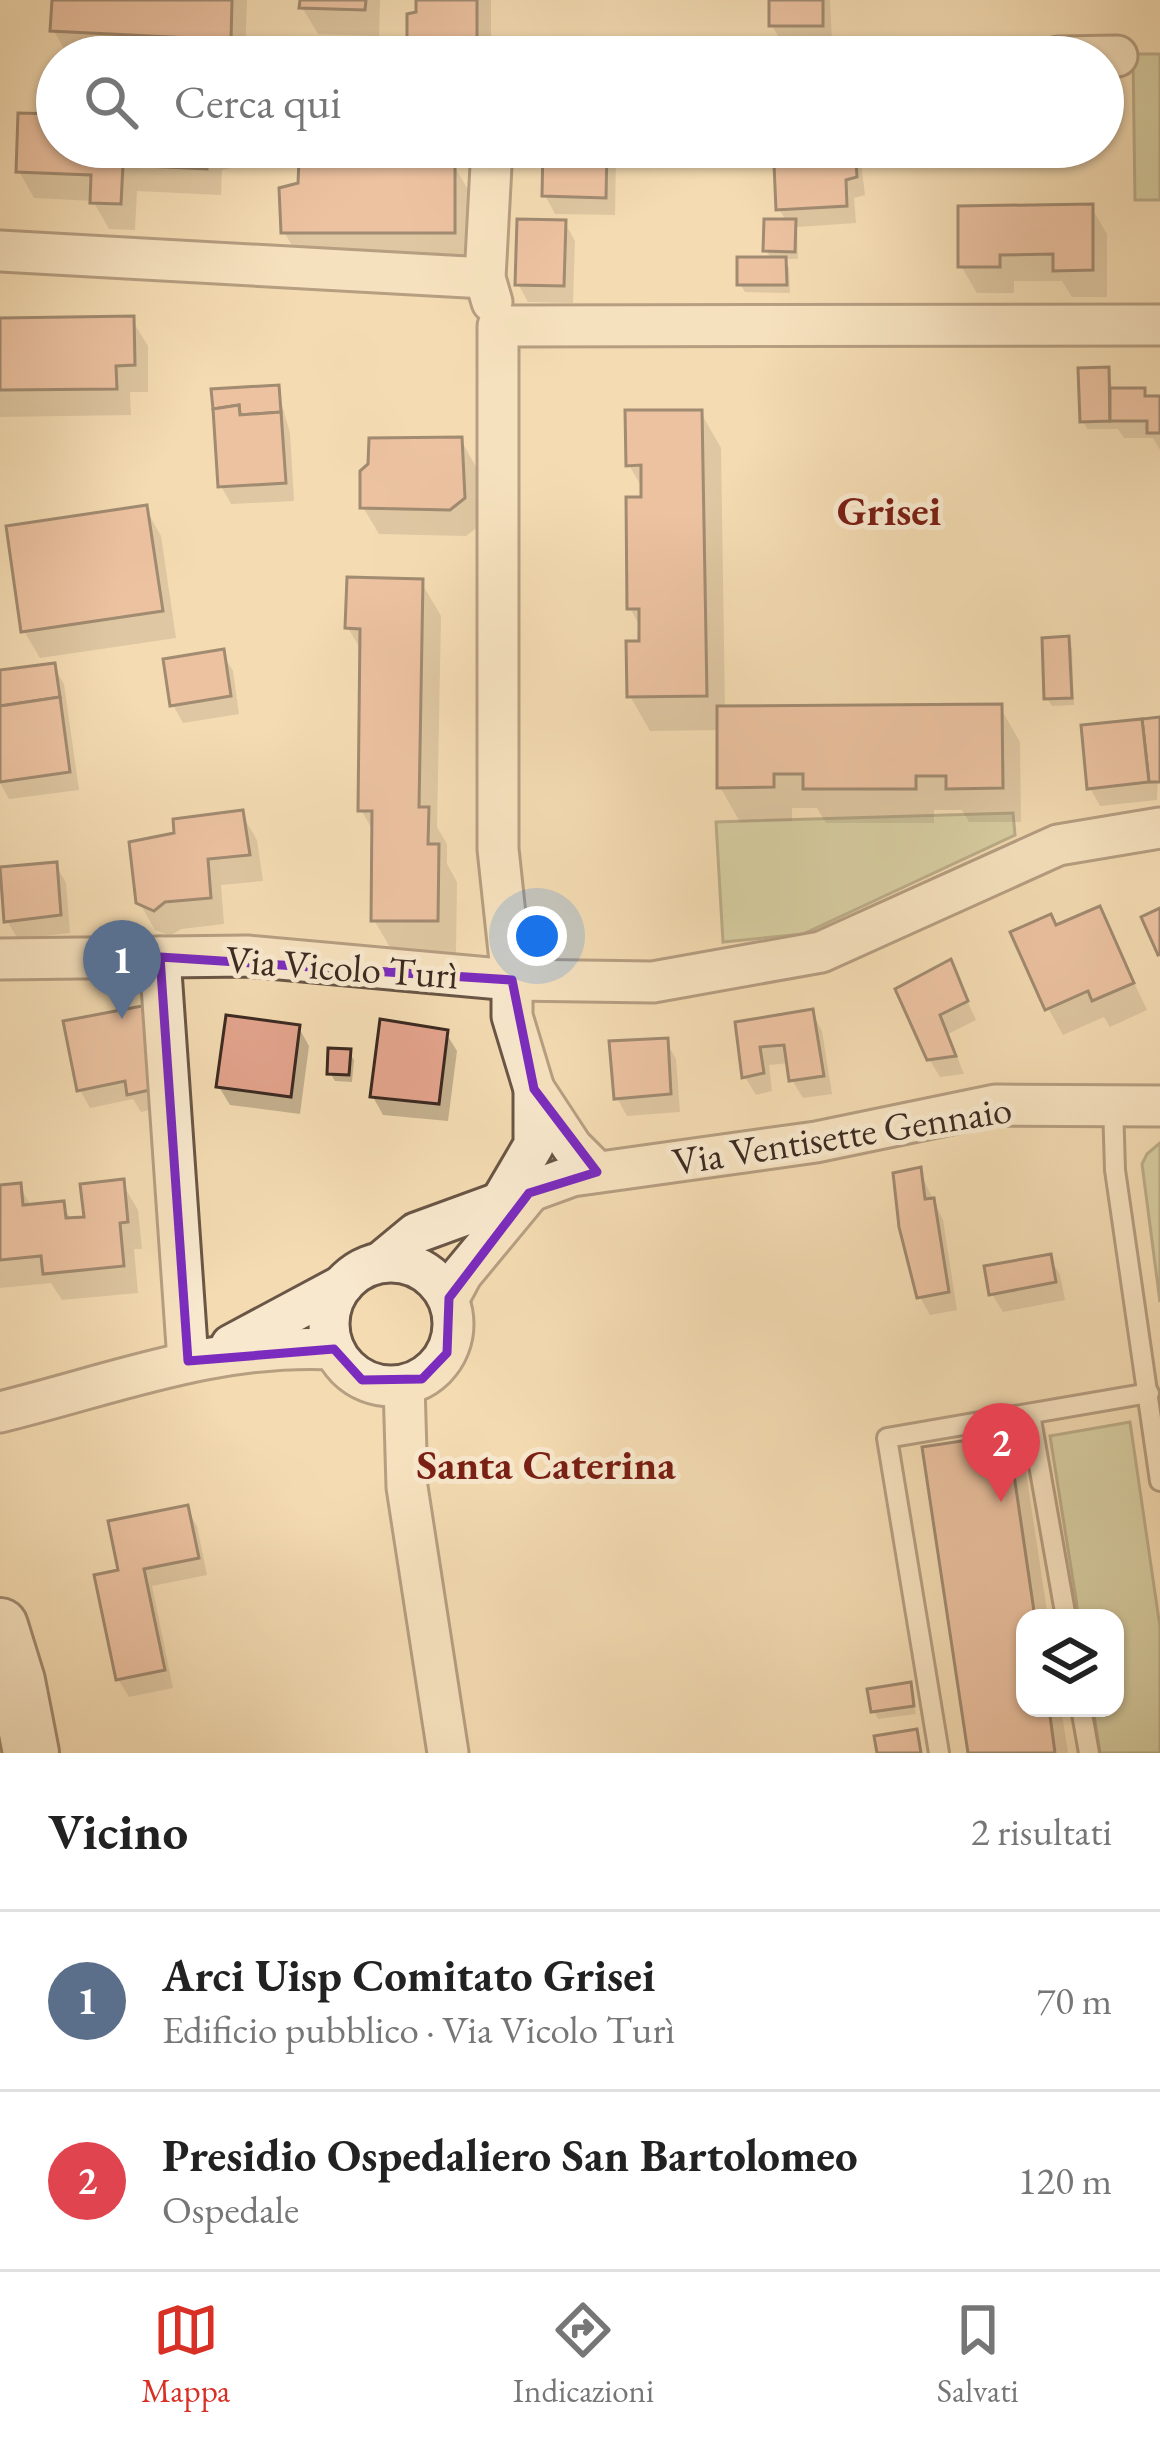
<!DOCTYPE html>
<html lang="it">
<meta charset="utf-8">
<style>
body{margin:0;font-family:"EB Garamond",serif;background:#f2f2f2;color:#222}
.controls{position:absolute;right:36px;bottom:36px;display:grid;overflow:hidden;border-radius:24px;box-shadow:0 3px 9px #0004}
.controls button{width:108px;height:108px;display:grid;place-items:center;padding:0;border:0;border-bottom:3px solid #e0e0e0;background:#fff;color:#222;font:60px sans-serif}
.you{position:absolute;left:537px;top:936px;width:42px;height:42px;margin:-30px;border:9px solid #fff;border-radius:50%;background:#1a73e8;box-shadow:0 0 0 18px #1a73e833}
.badge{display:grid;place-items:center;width:78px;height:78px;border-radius:50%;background:#d93025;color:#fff;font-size:39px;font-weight:700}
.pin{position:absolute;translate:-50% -99px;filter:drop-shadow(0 3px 6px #0008)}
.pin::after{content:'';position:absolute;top:63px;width:42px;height:36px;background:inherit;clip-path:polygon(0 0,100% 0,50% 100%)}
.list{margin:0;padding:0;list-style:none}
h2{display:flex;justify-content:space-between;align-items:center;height:156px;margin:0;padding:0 48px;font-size:51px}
h2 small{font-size:39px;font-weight:400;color:#767676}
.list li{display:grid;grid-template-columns:78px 1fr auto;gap:36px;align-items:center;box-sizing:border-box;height:180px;padding:0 48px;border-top:3px solid #e0e0e0}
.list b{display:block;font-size:45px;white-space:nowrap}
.list p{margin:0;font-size:39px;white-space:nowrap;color:#767676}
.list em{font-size:39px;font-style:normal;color:#767676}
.icon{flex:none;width:66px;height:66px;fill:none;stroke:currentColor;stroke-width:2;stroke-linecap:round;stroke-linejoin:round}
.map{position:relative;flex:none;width:1160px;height:1753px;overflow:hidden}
.search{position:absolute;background:#fff;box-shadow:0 3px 9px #0004;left:36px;right:36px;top:36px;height:132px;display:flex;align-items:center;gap:30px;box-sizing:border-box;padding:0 42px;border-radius:66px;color:#767676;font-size:45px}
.sheet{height:516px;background:#fff}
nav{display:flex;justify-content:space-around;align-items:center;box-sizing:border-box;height:168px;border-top:3px solid #e0e0e0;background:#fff;font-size:33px;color:#767676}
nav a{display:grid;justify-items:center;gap:6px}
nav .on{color:#d93025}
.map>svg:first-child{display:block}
.green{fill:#b6c190;stroke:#797659;stroke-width:3}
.shadow{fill:#0003}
.building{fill:#e3a48d;stroke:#3c2a22;stroke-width:3}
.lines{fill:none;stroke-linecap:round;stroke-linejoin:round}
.lane-casing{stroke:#6a5646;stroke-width:24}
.street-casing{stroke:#6a5646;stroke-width:45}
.secondary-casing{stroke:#3c2a22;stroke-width:60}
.lane{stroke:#f8e8cd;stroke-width:18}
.street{stroke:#f8e8cd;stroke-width:39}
.secondary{stroke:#f8e8cd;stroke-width:54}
.marked{fill:none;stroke:#7b2cbf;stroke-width:9;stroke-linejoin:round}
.labels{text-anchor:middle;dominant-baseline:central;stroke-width:10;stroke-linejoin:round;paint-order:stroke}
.street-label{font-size:39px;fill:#3c2a22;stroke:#f8e8cd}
.neighbourhood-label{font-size:42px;font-weight:bold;fill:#7a1f14;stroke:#f8e8cd}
</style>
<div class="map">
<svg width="1160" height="1753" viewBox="0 0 1160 1753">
<rect width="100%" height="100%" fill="#f4dbb2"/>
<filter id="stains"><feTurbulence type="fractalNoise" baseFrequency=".00167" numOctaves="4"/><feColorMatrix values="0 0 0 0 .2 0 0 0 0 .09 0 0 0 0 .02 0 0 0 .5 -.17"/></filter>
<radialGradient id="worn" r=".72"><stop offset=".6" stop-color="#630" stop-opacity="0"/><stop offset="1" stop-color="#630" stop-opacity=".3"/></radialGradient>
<!-- green -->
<g class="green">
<path d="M 1133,54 L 1160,54 L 1160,200 L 1135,200 Z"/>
<path d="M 1013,813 L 1015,835 L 803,934 L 723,942 L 716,822 Z"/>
<path d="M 1160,1143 L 1160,1302 L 1142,1164 L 1147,1154 Z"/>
<path d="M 1130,1422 L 1160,1627 L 1160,1753 L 1100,1753 L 1093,1708 L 1115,1708 L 1115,1618 L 1079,1618 L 1050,1436 Z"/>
</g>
<!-- shadow -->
<g class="shadow">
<path d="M 55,0 L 247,0 L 245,57 L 69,57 L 53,30 Z"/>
<path d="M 303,0 L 380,0 L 379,36 L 318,34 L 302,7 Z"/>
<path d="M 419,0 L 491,0 L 491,57 L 410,57 Z"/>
<path d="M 772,0 L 830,0 L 832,43 L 783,44 L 772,26 Z"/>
<path d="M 57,117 L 57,147 L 237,147 L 236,167 L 222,170 L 221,195 L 137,191 L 135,230 L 109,229 L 93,201 L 34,198 L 19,171 Z"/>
<path d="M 546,147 L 611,147 L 616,156 L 615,215 L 555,214 L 545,195 Z"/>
<path d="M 788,147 L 859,147 L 865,195 L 854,198 L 856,223 L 797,227 L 798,259 L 784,259 L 789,268 L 790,293 L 745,292 L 740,284 L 772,260 L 766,250 L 787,222 L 779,209 L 789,166 Z"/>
<path d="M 953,147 L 1080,147 L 1080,152 L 1049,153 L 1049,161 L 1014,162 L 1009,153 L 958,155 Z"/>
<path d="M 453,164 L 469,191 L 469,259 L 300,259 L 284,232 Z"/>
<path d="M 1091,207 L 1107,234 L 1107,297 L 1072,297 L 1062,281 L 1014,281 L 1014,293 L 977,293 L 961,266 Z"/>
<path d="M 565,223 L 575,241 L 573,303 L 528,302 L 518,284 Z"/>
<path d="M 132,320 L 148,346 L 148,392 L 130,392 L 131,415 L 0,417 L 0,321 Z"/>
<path d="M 1108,370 L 1113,391 L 1143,391 L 1148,399 L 1160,399 L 1160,450 L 1153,438 L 1124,438 L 1118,429 L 1087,429 L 1083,421 Z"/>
<path d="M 277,388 L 290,433 L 294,501 L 231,504 L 221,486 Z"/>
<path d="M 701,413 L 721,448 L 725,709 L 1000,707 L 1020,742 L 1021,822 L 969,822 L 962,810 L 934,810 L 934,823 L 826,823 L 817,808 L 792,808 L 792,821 L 740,822 L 720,787 L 720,730 L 650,731 L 630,696 L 642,644 L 642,630 L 630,608 L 644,500 L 644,491 L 629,465 Z"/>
<path d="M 461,440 L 476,467 L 479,526 L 466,536 L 379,534 L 363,507 Z"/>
<path d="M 146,509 L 161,536 L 176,638 L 40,658 L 24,631 Z"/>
<path d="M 421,582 L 441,616 L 437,827 L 447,844 L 447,864 L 457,882 L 456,955 L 394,954 L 374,920 L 375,834 L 361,810 L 363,653 L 348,628 Z"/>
<path d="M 1067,640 L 1072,648 L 1074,705 L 1052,706 L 1047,698 Z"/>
<path d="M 222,653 L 233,671 L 239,714 L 183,723 L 173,705 Z"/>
<path d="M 53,666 L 64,684 L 79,790 L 9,799 L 0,783 L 0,674 Z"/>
<path d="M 1160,720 L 1157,800 L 1100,806 L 1090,788 Z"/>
<path d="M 241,813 L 257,840 L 263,881 L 221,885 L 224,924 L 181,929 L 170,936 L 155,930 L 139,902 L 177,835 Z"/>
<path d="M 56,865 L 66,883 L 70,933 L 18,939 L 7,921 Z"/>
<path d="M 1099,909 L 1147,1010 L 1110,1027 L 1104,1017 L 1063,1035 L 1048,1008 L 1056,928 Z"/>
<path d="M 950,963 L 976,1020 L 948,1034 L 964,1074 L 940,1077 L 929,1059 Z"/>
<path d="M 140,1009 L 151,1027 L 167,1106 L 141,1112 L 133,1099 L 90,1108 L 80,1090 Z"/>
<path d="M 812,1013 L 822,1031 L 832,1094 L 803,1098 L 792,1080 L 790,1063 L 769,1065 L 772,1091 L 756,1095 L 745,1077 L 738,1024 Z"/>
<path d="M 299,1028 L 309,1046 L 300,1114 L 230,1105 L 219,1087 Z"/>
<path d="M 446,1033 L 457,1051 L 448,1121 L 383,1115 L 373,1097 Z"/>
<path d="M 666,1041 L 676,1059 L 680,1112 L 627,1116 L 617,1098 Z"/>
<path d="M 349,1052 L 354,1060 L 352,1082 L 335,1081 L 330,1073 Z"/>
<path d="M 919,1170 L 943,1220 L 957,1310 L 930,1315 L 920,1297 Z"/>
<path d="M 122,1183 L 138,1210 L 142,1249 L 134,1249 L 138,1293 L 62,1300 L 51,1283 L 0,1288 L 0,1188 L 19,1186 L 32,1207 L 62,1204 L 72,1221 L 87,1219 Z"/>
<path d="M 1049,1257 L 1060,1275 L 1065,1300 L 1003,1312 L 992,1294 Z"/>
<path d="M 1006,1437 L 1026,1472 L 1048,1618 L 1025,1618 L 1025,1708 L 1061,1708 L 1068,1753 L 971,1753 Z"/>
<path d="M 186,1508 L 197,1526 L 207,1575 L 152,1586 L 173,1688 L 129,1697 L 118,1679 L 121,1573 Z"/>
<path d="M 909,1686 L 916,1714 L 878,1719 L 874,1711 Z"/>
</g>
<!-- building -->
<g class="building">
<path d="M 52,0 L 232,0 L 231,40 L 50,31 Z"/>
<path d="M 300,0 L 366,0 L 365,10 L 299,8 Z"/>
<path d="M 416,0 L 477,0 L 477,57 L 407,57 L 407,14 L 416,12 Z"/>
<rect x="769" y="0" width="54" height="26"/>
<path d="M 18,113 L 57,114 L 57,147 L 208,147 L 207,169 L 123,165 L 121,204 L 90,203 L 91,175 L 16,172 Z"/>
<path d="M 543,147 L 607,147 L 606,198 L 542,196 Z"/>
<path d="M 785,147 L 855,147 L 857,177 L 846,180 L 847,206 L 776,210 L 774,164 L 786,163 Z"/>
<path d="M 299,160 L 455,161 L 455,233 L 281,233 L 279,188 L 298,183 Z"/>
<path d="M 1093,204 L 1093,270 L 1053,271 L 1053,254 L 1000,255 L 1000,267 L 958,267 L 958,206 Z"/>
<path d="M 517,219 L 566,220 L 564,286 L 515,285 Z"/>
<path d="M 764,219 L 796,219 L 795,252 L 763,251 Z"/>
<path d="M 737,257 L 786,257 L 787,285 L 737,285 Z"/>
<path d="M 134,316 L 135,365 L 116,366 L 117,389 L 0,390 L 0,318 Z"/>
<path d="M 1109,367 L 1110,421 L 1080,422 L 1078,368 Z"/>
<path d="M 279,385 L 281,412 L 240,415 L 239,405 L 213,409 L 211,389 Z"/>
<path d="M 1110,388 L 1145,388 L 1145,396 L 1160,396 L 1160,433 L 1147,433 L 1147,421 L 1110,421 Z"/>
<path d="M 239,405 L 240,415 L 281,412 L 286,483 L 218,487 L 213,409 Z"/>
<path d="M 625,410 L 702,410 L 707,696 L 627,697 L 626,641 L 639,641 L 639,609 L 627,609 L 626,497 L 641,497 L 641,465 L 626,466 Z"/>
<path d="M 462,437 L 465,498 L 450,510 L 360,508 L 360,471 L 368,464 L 369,438 Z"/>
<path d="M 147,505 L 163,611 L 21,632 L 6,526 Z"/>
<path d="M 347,577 L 423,579 L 419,807 L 429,807 L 428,844 L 439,844 L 438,921 L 371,921 L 372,811 L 358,811 L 360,629 L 345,628 Z"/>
<path d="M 1069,636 L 1072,698 L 1044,699 L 1042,638 Z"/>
<path d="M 224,649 L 231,696 L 170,706 L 163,659 Z"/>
<path d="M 55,663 L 60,697 L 0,706 L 0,670 Z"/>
<path d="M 60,697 L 70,772 L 0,782 L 0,706 Z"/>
<path d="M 1002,704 L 1003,788 L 946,789 L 946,776 L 916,776 L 916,789 L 803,789 L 803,774 L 774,774 L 774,787 L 717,788 L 717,706 Z"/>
<path d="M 1160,717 L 1160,782 L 1149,782 L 1142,719 Z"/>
<path d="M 1142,719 L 1149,782 L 1087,789 L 1081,725 Z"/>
<path d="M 243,810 L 250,855 L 208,859 L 211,898 L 165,902 L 154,911 L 136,903 L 129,842 L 174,833 L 173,819 Z"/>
<path d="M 57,862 L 61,915 L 4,922 L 0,867 Z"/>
<path d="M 1100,906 L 1134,983 L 1092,1001 L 1088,991 L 1045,1010 L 1010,932 L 1051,914 L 1056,925 Z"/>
<path d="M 1160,908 L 1160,954 L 1158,955 L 1141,917 Z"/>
<path d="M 951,959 L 968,1001 L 940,1015 L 956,1056 L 927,1060 L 895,989 Z"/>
<path d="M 142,1006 L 159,1088 L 127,1095 L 125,1081 L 77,1091 L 63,1021 Z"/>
<path d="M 813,1009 L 824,1076 L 789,1081 L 784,1045 L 760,1047 L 764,1073 L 742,1078 L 735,1022 Z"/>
<path d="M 226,1015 L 300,1025 L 291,1097 L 216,1087 Z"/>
<path d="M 380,1019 L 448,1030 L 439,1104 L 370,1097 Z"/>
<path d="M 668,1038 L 671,1094 L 614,1099 L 609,1041 Z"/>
<path d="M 328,1048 L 351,1049 L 349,1075 L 327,1074 Z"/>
<path d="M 921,1167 L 925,1199 L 934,1198 L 949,1292 L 917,1298 L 899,1227 L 893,1173 Z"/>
<path d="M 124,1179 L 128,1222 L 120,1223 L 124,1266 L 43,1274 L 41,1256 L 0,1260 L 0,1185 L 21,1183 L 23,1205 L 64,1201 L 66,1218 L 84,1217 L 80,1184 Z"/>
<path d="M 1051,1254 L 1056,1282 L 989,1295 L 984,1266 Z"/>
<path d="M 1008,1434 L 1035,1618 L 1025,1618 L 1025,1708 L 1049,1708 L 1055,1753 L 968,1753 L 922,1447 Z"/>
<path d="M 188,1505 L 199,1558 L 144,1569 L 165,1670 L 116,1680 L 94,1575 L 118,1570 L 108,1521 Z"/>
<path d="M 911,1682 L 914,1706 L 871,1712 L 867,1689 Z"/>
<path d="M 917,1729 L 921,1753 L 877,1753 L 874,1736 Z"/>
</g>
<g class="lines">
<defs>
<g id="lane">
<path d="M 1113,1105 L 1115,1170 L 1160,1481"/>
<path d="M 1030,1414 L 1066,1618"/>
<path d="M 1081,1708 L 1089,1753"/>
<path d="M 939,1753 L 887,1438 L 1149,1393"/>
</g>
<g id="street">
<path d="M 1058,57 L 1117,56"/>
<path d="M 0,251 L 485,278"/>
<path d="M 492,302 L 485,278 L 492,147"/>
<path d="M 160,957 L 188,1361"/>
<path d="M 0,959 L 247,956 L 512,980 L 653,982 L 821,952 L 1058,845 L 1160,828"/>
<path d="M 534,1089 L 572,1147 L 597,1172"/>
<path d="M 500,1203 L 534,1145 L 534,1089 L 512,1016 L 512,980 L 498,849 L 498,326 L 1160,325"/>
<circle cx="391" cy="1324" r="62"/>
<path d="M 381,1262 L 416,1233 L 572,1176 L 816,1142 L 995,1105 L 1160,1106"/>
<path d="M 449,1298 L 462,1274 L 529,1193"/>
<path d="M 231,1345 L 343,1285"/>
<path d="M 404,1385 L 407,1487 L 448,1753"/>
<path d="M 0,1412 C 114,1384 215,1343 334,1349"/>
</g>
<path id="secondary" d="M 0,1626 L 17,1681 L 31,1753"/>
</defs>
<!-- lane casing -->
<use href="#lane" class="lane-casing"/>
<!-- street casing -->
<use href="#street" class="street-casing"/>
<!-- secondary casing -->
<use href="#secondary" class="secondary-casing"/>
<!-- lane -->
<use href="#lane" class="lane"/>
<!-- street -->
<use href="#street" class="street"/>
<!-- secondary -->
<use href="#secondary" class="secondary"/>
</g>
<!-- marked area -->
<path d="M0 0H1160V1753H0ZM 160,957 L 512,980 L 534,1089 L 597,1172 L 529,1193 L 449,1298 L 447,1353 L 422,1379 L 362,1380 L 334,1349 L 188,1361 Z" fill="#f4dbb2" fill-opacity=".55" fill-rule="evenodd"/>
<path class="marked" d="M 160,957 L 512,980 L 534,1089 L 597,1172 L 529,1193 L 449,1298 L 447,1353 L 422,1379 L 362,1380 L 334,1349 L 188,1361 Z"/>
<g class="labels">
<!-- street labels -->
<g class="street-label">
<text transform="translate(342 967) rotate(4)">Via Vicolo Turì</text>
<text transform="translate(842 1135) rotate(-9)">Via Ventisette Gennaio</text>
</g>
<!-- neighbourhood labels -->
<g class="neighbourhood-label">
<text x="889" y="510">Grisei</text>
<text x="546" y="1464">Santa Caterina</text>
</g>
</g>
<rect width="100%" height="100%" filter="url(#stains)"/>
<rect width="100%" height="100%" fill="url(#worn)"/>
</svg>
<div class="controls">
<button><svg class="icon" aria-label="layers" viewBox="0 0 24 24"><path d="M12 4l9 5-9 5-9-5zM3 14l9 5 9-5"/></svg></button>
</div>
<div class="you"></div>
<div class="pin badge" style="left:122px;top:1019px;background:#5c6f8a">1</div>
<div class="pin badge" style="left:1001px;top:1502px;background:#e0444e">2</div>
<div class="search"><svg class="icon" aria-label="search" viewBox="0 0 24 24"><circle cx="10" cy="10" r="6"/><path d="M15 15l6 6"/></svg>Cerca qui</div>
</div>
<section class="sheet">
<h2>Vicino<small>2 risultati</small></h2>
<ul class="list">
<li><span class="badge" style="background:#5c6f8a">1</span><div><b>Arci Uisp Comitato Grisei</b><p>Edificio pubblico · Via Vicolo Turì</p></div><em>70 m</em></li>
<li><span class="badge" style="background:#e0444e">2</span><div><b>Presidio Ospedaliero San Bartolomeo</b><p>Ospedale</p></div><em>120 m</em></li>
</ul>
</section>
<nav>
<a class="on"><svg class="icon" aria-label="map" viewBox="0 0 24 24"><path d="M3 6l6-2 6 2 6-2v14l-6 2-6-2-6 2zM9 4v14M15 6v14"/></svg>Mappa</a>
<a><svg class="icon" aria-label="directions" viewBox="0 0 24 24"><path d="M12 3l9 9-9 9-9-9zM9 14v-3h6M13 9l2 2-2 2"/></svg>Indicazioni</a>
<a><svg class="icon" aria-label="saved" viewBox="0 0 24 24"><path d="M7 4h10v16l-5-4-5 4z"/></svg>Salvati</a>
</nav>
